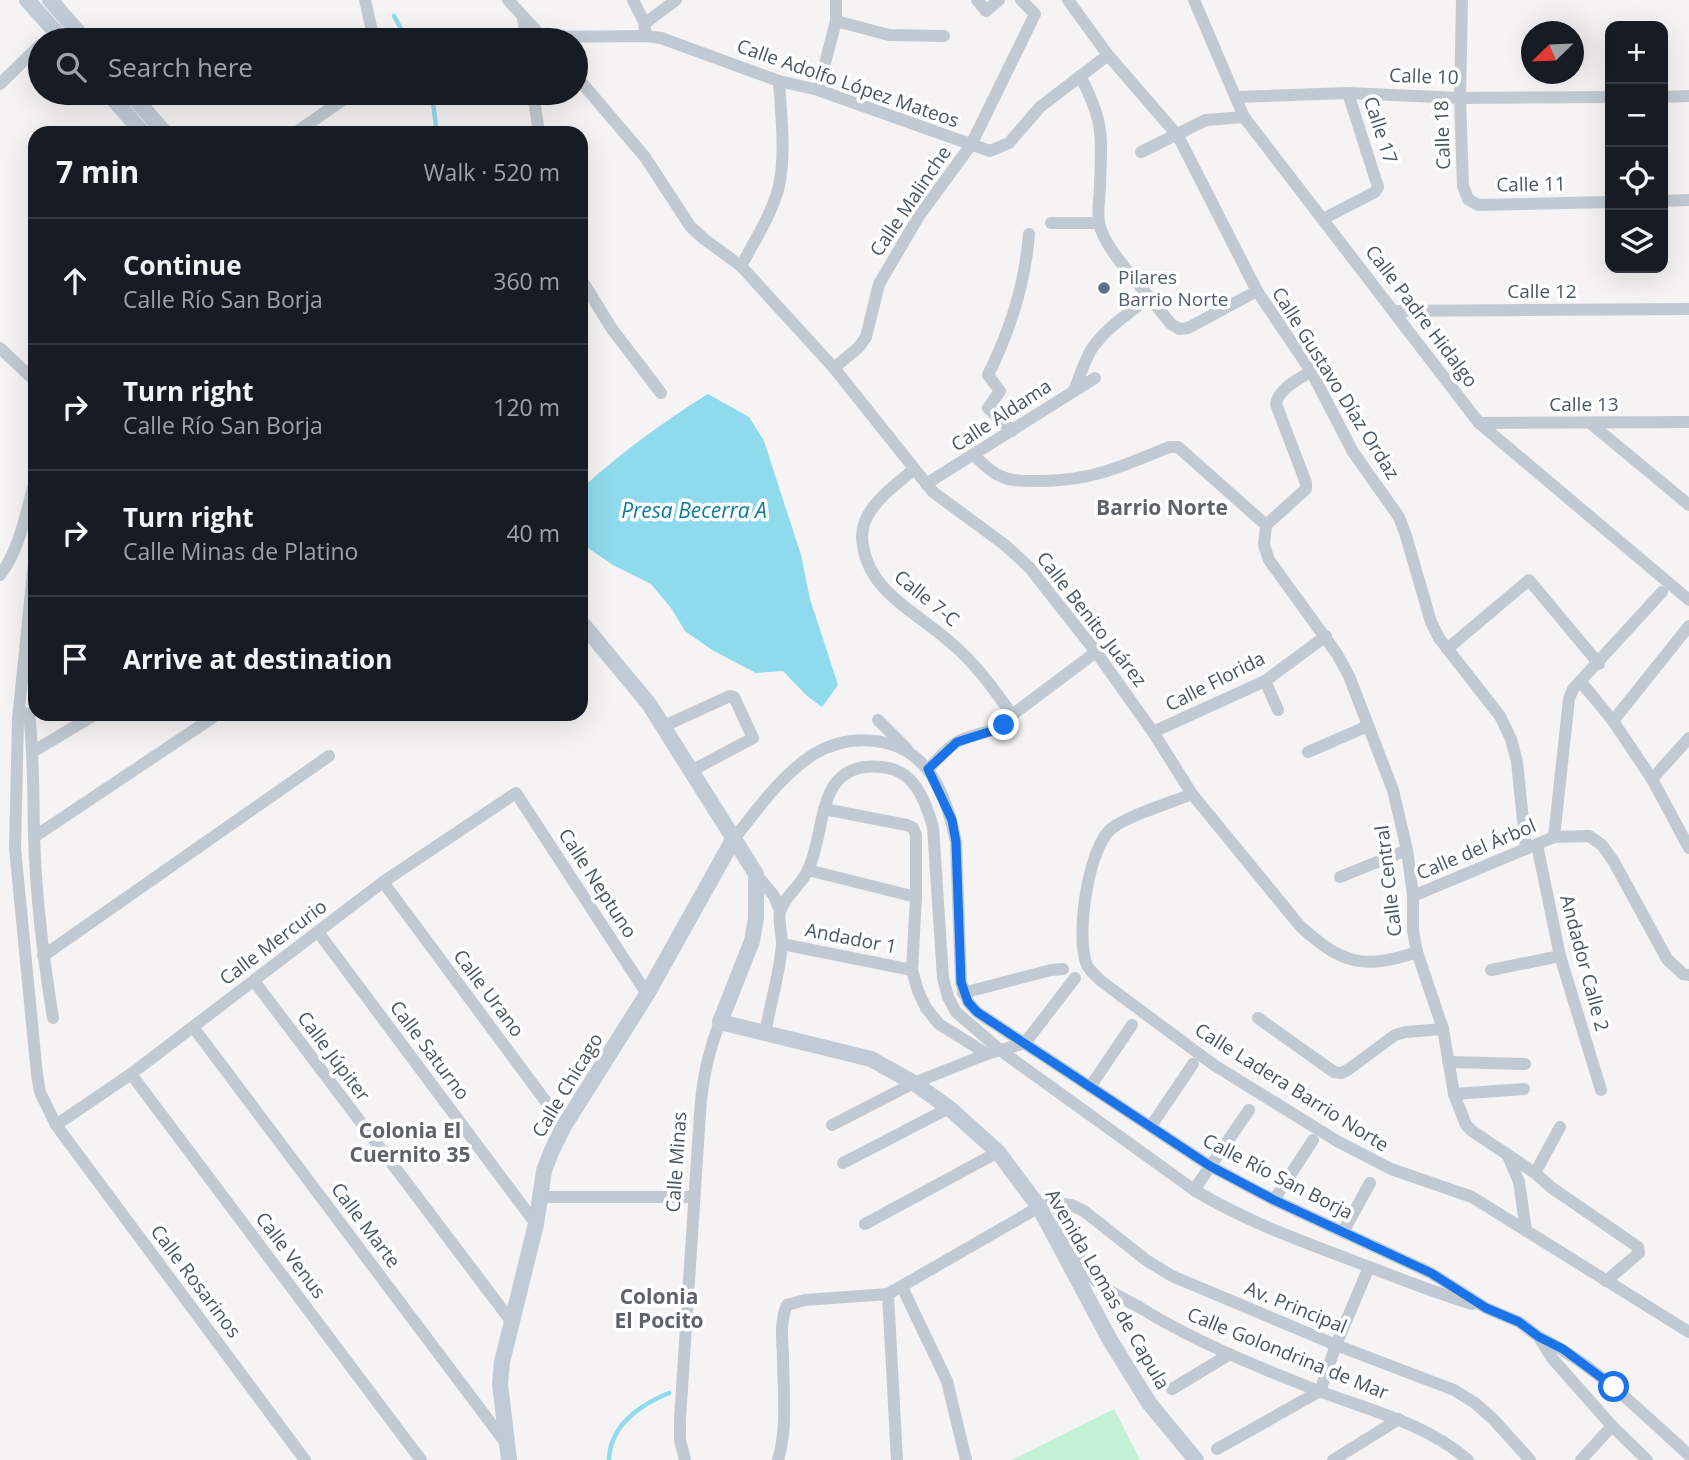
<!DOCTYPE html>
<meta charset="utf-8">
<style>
body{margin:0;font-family:"Open Sans",sans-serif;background:#242831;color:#f1f3f6}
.controls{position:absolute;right:21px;top:21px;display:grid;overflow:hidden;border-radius:14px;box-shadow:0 7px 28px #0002}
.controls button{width:63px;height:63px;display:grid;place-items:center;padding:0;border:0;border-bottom:2px solid #363941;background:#171b24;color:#f1f3f6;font:35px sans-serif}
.compass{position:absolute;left:1521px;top:21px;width:63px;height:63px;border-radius:50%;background:#171b24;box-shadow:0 7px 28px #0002;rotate:247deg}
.stop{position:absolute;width:21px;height:21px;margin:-16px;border:5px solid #1a73e8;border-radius:50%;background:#fff}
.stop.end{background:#1a73e8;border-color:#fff;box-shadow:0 2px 7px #0008}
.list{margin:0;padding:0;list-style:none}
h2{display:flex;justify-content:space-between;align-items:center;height:91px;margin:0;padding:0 28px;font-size:30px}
h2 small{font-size:23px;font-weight:400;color:#9ea1a6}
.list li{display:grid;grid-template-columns:46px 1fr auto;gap:21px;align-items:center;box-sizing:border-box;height:126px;padding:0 28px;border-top:2px solid #363941}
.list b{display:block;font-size:26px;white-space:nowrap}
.list p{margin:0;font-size:23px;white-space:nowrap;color:#9ea1a6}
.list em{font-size:23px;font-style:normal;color:#9ea1a6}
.icon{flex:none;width:38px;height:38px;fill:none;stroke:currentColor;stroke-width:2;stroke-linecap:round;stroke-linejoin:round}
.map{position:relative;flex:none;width:1689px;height:1460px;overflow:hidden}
.search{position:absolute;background:#171b24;box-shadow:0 7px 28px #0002;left:28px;top:28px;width:560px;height:77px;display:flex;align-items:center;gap:18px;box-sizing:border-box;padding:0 24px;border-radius:38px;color:#9ea1a6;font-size:26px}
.panel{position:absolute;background:#171b24;box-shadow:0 7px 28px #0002;left:28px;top:126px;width:560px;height:595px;border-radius:21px}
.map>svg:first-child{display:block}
.green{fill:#c3f1d5}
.water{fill:#90daee}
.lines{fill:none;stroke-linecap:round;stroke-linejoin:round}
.stream{stroke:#90daee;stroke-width:4.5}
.street{stroke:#c1cad2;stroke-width:12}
.secondary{stroke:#c1cbd6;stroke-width:16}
.route{stroke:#1a73e8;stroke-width:9}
.service-dot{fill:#5c6f8a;stroke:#fff;stroke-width:2.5}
.labels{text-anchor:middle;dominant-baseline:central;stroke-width:7;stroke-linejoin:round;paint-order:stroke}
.street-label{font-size:19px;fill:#4a5661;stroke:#fff}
.service-label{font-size:19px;fill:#4e5e75;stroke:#fff;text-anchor:start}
.neighbourhood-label{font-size:21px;font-weight:bold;fill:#5f6368;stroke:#fff}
.water-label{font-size:21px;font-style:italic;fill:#0c7c9b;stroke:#fff}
</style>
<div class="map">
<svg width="1689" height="1460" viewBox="0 0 1689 1460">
<rect width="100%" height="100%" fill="#f5f3f3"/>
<!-- green -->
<path class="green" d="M 1114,1409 L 1140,1460 L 1012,1460 Z"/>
<!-- water -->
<path class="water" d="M 708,394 L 749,417 L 764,441 L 801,555 L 810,599 L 838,685 L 822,707 L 807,696 L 783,671 L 756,673 L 712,650 L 685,631 L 671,608 L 651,584 L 613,565 L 588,548 L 581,535 L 582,488 C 621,453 664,421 708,394 Z"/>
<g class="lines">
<!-- stream -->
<g class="stream">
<path d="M 394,16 L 407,40"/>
<path d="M 428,93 L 433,103 L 437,133"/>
<path d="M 609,1460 C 610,1425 640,1405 669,1393"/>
</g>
<!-- street -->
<g class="street">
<path d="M 365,0 L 374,40"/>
<path d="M 508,0 L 545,40"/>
<path d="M 633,0 L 644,22 L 646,36"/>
<path d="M 977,0 L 986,11 L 999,0"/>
<path d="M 1068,0 L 1108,55 L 1178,136 L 1257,291 L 1311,371 L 1353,452 L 1399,517 L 1406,536 L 1431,622 L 1439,638 L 1500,716 L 1511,739 L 1517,762 L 1526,849"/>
<path d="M 1194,0 L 1244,117 L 1479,423 L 1689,600"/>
<path d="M 1462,0 L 1460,98 L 1463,186 L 1468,199 L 1478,205 L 1610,202"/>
<path d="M 523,17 L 526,40"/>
<path d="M 648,21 L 676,0"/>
<path d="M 836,21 L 889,35 L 944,36"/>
<path d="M 543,37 L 646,36 L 661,38 L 779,81 L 818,90 L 990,151 L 1009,143 L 1040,107 L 1108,55"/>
<path d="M 576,76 L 645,157 L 690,226 L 704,239 L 741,266 L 834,368 L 933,492 L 1005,545 L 1029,567 L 1096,652 L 1153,732 L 1192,794 L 1300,926 C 1342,964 1363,970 1417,952"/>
<path d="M 1080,76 C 1104,121 1102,135 1100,184 C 1100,196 1097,210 1099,222 C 1102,245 1135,279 1149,297"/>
<path d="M 0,84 L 40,45"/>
<path d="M 818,90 L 836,21 L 836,0"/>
<path d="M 533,93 L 539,133"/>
<path d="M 1237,97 L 1348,93 L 1460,98 L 1610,97"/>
<path d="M 1663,97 L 1689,96"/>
<path d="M 295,133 L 353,93"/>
<path d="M 1141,152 L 1206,120 L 1244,117"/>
<path d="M 1663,201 L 1689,200"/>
<path d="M 1323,219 L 1375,192 L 1378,187 L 1348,93"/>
<path d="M 1051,223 L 1099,223"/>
<path d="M 741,266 C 755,240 772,214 779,186 C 786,152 781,116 779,81"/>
<path d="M 581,279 L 612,329 L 661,393"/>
<path d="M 1395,311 L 1689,309"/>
<path d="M 0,348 L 35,381"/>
<path d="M 834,368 L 859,347 L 866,337 L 879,284 L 919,216 L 971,145 L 1035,14 L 1021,0"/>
<path d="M 1074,391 C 1079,378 1084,362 1091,350 C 1105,328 1130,313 1149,297 L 1171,324 L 1179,329 L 1188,328 L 1257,291"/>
<path d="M 1479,423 L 1689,422"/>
<path d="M 1590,423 L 1689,505"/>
<path d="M 1012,431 L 988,408 L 1000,391 L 988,375 C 1011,329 1025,285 1029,234"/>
<path d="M 975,456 C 984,465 993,474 1005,478 C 1017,482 1031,481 1043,481 C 1094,480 1123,466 1169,447 L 1178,447 L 1266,525"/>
<path d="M 913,470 C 898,483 878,497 868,515 C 863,524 861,536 863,546 C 870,593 918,613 950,642 C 975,663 994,689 1012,715"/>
<path d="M 926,484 L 1095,378"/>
<path d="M 1266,525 L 1264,545 L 1269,560 L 1337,654 L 1349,676 L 1393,790 L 1407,850 L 1413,896 L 1413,931 L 1417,952 L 1443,1029 L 1454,1094 L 1466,1125 L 1472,1131 L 1535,1173 L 1552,1188 L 1638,1247 L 1639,1253 L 1606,1281"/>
<path d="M 1266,525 L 1306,489 L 1306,483 L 1276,404 C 1279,388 1298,380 1311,371"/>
<path d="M 35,553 L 18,719 L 15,848 L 37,1075 L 40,1092 L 56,1125 L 305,1460"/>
<path d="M 0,575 C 20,550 26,511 35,481"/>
<path d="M 1447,649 L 1529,580 L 1599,664"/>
<path d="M 1265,681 L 1278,710"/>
<path d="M 1581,682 L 1613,721 L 1652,779 L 1689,848"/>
<path d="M 29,713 C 34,755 33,795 34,836 C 36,898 43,957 53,1018"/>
<path d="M 878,720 L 907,749"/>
<path d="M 1613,721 L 1689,626"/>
<path d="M 664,726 L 730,696 L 734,697 L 753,738 L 691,771"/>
<path d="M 1153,732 L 1265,681 L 1326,636"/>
<path d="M 34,751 L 91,717"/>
<path d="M 1308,752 L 1368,726"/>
<path d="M 928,769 C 937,760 946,749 957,742 C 978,731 995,735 1012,715 L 1096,652"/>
<path d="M 1652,779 L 1689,738"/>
<path d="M 1192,794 C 1170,803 1129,815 1111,829 C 1088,848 1075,938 1087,965 C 1089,970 1096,976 1101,981 L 1214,1065 L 1337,1141 L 1391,1169 L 1472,1197 L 1689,1332"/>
<path d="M 824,809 L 907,825 L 913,828 L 916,835 L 916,897 L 912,970 L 918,991 L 926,1008 L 939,1024 L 987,1054"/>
<path d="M 34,837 L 218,714"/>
<path d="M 1554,837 L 1569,699 L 1573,689 L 1662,592"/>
<path d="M 733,840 C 757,810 781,775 814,754 C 849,733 899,735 926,768 C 943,788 951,817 956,842 L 961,982 L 968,1002 L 977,1012 L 1210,1166 L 1274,1200 L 1431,1273 L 1486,1308 L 1519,1322 L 1539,1337 L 1552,1358 L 1612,1426 L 1647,1460"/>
<path d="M 1537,845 L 1560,956 L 1601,1090"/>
<path d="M 808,870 L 916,897"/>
<path d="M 756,874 L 774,896 L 780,911"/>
<path d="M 1340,877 L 1407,850"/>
<path d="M 383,882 L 564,1126"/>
<path d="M 1413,896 L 1554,837 L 1589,836 L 1602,845 L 1614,862 L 1667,959 L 1683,974 L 1689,975"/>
<path d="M 318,932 L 536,1224"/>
<path d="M 782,944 L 912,970"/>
<path d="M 43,956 L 329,756"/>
<path d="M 1491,970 L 1560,956"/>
<path d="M 254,981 L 511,1321"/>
<path d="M 963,993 L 1051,970 L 1063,969"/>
<path d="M 1258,1018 L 1334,1072 L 1342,1073 L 1349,1069 L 1395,1035 L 1406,1032 L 1443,1029"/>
<path d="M 193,1027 L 508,1446"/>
<path d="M 765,1034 C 770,1004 780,973 782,944 C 782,934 778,921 780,912 C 784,897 801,885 807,872 C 828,831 813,760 882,767 C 914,770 925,799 933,827 L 943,978 L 948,997 L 956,1012 L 1000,1050 L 1194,1190 C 1242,1219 1293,1238 1346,1258 C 1388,1274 1429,1291 1472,1304"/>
<path d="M 1448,1062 L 1525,1064"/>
<path d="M 131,1074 L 421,1460"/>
<path d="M 1090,1087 L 1132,1025"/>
<path d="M 1454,1094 L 1524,1089"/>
<path d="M 56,1125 L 131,1074 L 383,882 L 516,793 L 647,994"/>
<path d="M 832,1125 L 914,1083 L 987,1054 L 1025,1043 L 1075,978"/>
<path d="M 1151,1126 L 1193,1064"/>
<path d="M 1508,1156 L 1519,1182 L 1526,1230"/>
<path d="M 843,1163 L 949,1108"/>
<path d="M 1535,1173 L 1560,1127"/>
<path d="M 1194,1190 L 1249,1110"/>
<path d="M 539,1197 L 694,1197"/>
<path d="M 1274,1200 L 1313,1140"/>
<path d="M 1055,1203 C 1064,1223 1079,1265 1094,1279 C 1106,1291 1125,1299 1139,1307 C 1195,1342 1258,1367 1319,1391 C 1371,1411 1425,1423 1468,1460"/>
<path d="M 865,1224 L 998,1152"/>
<path d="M 1343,1232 L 1370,1183"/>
<path d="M 902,1287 L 947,1381 L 966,1460"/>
<path d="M 888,1294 L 897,1460"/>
<path d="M 1539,1337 C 1596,1365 1642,1413 1689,1455"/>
<path d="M 1172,1389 L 1230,1354"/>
<path d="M 1217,1449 L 1320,1391 L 1336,1345 L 1369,1267"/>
<path d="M 685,1460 L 680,1440 L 680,1419 L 700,1113 C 702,1081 708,1052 720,1022"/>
<path d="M 778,1460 C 788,1427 783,1389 783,1355 C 782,1338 780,1321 787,1305 L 805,1300 L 888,1294 L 1039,1207 L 1055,1203 L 1071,1205 L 1084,1211 L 1146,1260 L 1172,1276 L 1336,1345 L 1454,1390 L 1475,1403 L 1494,1420 L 1530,1460"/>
<path d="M 1333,1460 L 1399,1419"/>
<path d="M 1581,1460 L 1612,1426"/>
</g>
<!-- secondary -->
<g class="secondary">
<path d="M 27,0 L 63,40"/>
<path d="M 50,0 L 85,40"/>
<path d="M 108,93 L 143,133"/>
<path d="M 130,93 L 165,133"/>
<path d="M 581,622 L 649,704 L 756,874 L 756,918 L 752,941 L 720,1022 L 871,1059 L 914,1083 L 949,1108 L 998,1152 L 1039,1207 L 1110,1340 L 1149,1403 L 1196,1460"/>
<path d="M 509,1460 L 500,1384 L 502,1362 L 536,1224 L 544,1171 L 552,1150 L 564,1126 L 647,994 L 733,840"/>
</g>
</g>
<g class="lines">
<!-- route -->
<path class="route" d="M 1004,725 L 995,730 L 957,742 L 928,769 L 952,820 L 956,842 L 961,982 L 968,1002 L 977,1012 L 1210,1166 L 1274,1200 L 1431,1273 L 1486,1308 L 1519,1322 L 1539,1337 L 1563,1349 L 1614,1387"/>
</g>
<!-- markers -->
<circle class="service-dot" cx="1104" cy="288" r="7"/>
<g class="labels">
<!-- street labels -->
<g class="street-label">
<text transform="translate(1424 76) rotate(2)">Calle 10</text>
<text transform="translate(848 83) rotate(19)">Calle Adolfo López Mateos</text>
<text transform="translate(1381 130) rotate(72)">Calle 17</text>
<text transform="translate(1442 135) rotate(-92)">Calle 18</text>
<text transform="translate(1531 184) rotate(-1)">Calle 11</text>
<text transform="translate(910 201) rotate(-56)">Calle Malinche</text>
<text x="1542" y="291">Calle 12</text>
<text transform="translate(1422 316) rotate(53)">Calle Padre Hidalgo</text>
<text transform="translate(1336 383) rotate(58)">Calle Gustavo Díaz Ordaz</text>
<text x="1584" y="404">Calle 13</text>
<text transform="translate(1001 415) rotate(-33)">Calle Aldama</text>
<text transform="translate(927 598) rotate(39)">Calle 7-C</text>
<text transform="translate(1092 619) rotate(52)">Calle Benito Juárez</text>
<text transform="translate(1215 681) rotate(-27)">Calle Florida</text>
<text transform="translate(1476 849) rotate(-23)">Calle del Árbol</text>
<text transform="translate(1388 881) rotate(-97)">Calle Central</text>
<text transform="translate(598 883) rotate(57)">Calle Neptuno</text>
<text transform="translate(851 938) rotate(11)">Andador 1</text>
<text transform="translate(273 942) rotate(-37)">Calle Mercurio</text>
<text transform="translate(1585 963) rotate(75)">Andador Calle 2</text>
<text transform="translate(489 993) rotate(53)">Calle Urano</text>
<text transform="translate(430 1050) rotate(53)">Calle Saturno</text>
<text transform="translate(334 1056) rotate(53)">Calle Júpiter</text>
<text transform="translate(567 1085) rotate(-59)">Calle Chicago</text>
<text transform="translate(1292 1087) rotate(32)">Calle Ladera Barrio Norte</text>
<text transform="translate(676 1162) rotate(-86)">Calle Minas</text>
<text transform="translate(1278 1176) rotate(27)">Calle Río San Borja</text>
<text transform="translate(366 1225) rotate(53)">Calle Marte</text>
<text transform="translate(291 1255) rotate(53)">Calle Venus</text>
<text transform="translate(196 1281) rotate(53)">Calle Rosarinos</text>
<text transform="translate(1108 1289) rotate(60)">Avenida Lomas de Capula</text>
<text transform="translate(1296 1307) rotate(22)">Av. Principal</text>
<text transform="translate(1288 1353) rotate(22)">Calle Golondrina de Mar</text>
</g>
<!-- service labels -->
<g class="service-label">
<text x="1118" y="277">Pilares<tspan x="1118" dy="22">Barrio Norte</tspan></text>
</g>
<!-- neighbourhood labels -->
<g class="neighbourhood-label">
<text x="1162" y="507">Barrio Norte</text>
<text x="410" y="1130">Colonia El<tspan x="410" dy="24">Cuernito 35</tspan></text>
<text x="659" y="1296">Colonia<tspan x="659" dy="24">El Pocito</tspan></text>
</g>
<!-- water labels -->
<g class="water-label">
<text x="694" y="510">Presa Becerra A</text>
</g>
</g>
</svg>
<div class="controls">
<button>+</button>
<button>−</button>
<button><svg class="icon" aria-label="locate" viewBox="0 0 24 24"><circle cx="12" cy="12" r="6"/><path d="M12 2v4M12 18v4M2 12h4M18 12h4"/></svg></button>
<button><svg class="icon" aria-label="layers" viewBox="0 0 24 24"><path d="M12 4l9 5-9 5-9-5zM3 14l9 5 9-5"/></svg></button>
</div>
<svg class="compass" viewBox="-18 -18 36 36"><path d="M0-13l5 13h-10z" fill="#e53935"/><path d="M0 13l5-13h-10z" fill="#9ea1a6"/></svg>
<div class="stop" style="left:1614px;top:1387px"></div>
<div class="stop end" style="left:1004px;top:725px"></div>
<div class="search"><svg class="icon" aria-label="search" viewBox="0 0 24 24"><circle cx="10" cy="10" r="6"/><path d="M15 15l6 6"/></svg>Search here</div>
<section class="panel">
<h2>7 min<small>Walk · 520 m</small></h2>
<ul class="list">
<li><svg class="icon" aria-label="ahead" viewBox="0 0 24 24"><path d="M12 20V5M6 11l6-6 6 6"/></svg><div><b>Continue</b><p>Calle Río San Borja</p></div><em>360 m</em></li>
<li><svg class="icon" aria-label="right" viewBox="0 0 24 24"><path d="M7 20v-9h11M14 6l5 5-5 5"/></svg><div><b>Turn right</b><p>Calle Río San Borja</p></div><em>120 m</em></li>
<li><svg class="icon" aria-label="right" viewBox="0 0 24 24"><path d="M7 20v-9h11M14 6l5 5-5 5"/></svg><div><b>Turn right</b><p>Calle Minas de Platino</p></div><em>40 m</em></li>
<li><svg class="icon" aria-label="arrive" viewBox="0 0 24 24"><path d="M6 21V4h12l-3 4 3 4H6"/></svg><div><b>Arrive at destination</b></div></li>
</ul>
</section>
</div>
